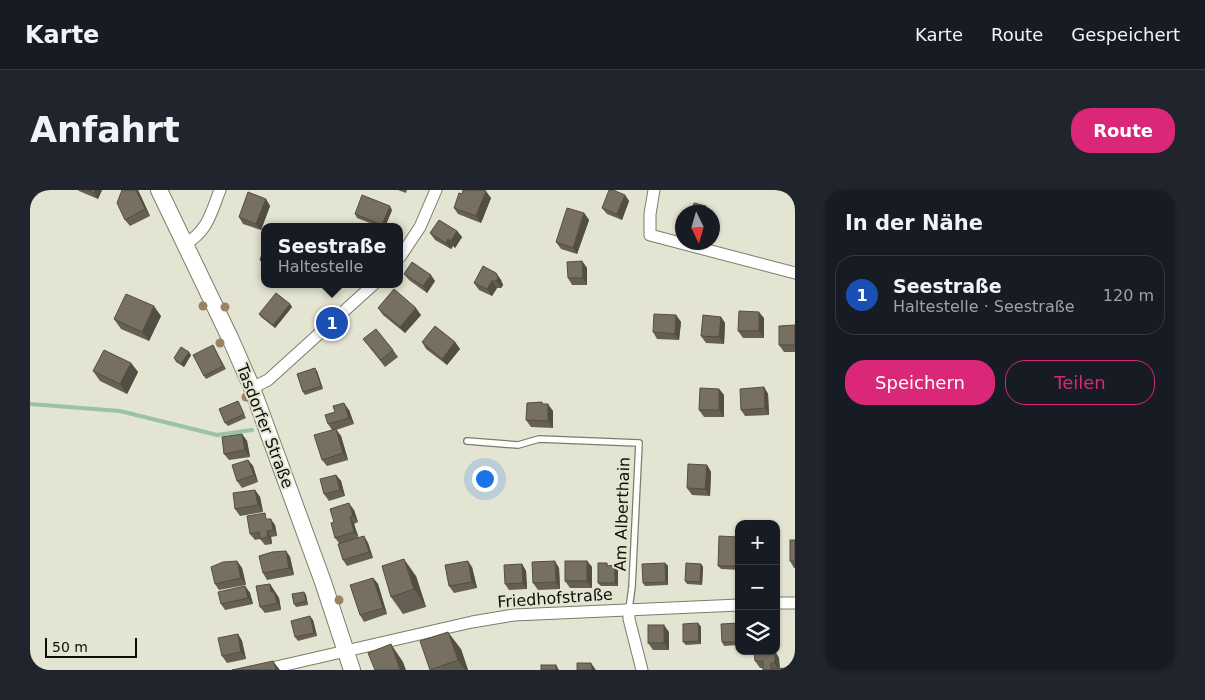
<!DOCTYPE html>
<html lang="de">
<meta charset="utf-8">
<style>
body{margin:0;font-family:"DejaVu Sans",sans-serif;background:#20242c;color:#f1f3f6}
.controls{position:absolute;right:15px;bottom:15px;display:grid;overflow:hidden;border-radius:10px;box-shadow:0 1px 4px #0004}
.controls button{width:45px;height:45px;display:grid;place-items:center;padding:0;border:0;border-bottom:1px solid #363941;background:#171b24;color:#f1f3f6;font:25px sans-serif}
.compass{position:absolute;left:645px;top:15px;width:45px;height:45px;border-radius:50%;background:#171b24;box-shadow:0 1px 4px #0004;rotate:175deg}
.scale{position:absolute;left:15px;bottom:12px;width:92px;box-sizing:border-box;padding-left:5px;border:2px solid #0e0e08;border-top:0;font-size:14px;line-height:18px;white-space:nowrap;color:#0e0e08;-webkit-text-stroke:4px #e4e4d2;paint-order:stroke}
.you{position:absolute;left:454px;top:288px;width:18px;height:18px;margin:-12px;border:4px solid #fff;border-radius:50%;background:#1a73e8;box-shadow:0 0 0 8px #1a73e833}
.badge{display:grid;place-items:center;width:32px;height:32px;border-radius:50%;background:#db2777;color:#fff;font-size:16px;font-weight:700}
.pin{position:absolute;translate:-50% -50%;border:2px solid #fff;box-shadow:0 1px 5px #0006}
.popup{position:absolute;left:231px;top:33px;width:142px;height:65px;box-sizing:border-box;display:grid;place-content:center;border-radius:10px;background:#171b24;filter:drop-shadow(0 1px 4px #0005);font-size:16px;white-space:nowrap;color:#9ea1a6}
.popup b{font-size:19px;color:#f1f3f6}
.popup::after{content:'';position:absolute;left:50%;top:100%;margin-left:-10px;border:10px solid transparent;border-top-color:#171b24}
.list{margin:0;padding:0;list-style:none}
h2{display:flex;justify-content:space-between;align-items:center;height:65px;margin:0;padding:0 20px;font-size:21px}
h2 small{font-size:16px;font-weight:400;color:#9ea1a6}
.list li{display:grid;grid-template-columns:32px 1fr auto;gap:15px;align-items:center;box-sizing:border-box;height:80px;margin:0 10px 10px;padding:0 10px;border:1px solid #363941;border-radius:20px}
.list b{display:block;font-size:19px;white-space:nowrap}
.list p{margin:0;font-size:16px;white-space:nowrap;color:#9ea1a6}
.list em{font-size:16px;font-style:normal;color:#9ea1a6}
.actions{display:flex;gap:10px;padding:15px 20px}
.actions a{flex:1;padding:11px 0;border:1px solid #db2777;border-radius:20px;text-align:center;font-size:18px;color:#db2777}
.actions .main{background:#db2777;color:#fff}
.icon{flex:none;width:28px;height:28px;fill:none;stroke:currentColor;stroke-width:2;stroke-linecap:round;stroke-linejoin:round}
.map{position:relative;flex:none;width:765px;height:480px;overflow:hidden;border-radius:20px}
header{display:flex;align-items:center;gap:30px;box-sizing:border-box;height:70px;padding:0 25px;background:#171b24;border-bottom:1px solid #363941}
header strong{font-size:24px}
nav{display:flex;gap:28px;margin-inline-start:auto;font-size:18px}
.intro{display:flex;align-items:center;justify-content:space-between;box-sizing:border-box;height:120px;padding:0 30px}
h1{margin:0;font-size:35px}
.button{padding:12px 22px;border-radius:20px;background:#db2777;color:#fff;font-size:18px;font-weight:700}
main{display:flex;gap:30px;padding:0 30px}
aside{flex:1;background:#171b24;border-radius:20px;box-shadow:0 1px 4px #0004}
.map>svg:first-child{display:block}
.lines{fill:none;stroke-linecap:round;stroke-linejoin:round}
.stream{stroke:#9dc1a6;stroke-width:4}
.service-casing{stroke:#7c7c6b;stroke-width:8}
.minor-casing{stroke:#7c7c6b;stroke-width:13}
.secondary-casing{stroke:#7c7c6b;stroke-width:18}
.service{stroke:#fff;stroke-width:5.5}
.minor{stroke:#fff;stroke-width:11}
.secondary{stroke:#fff;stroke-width:16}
.tree{fill:#9b8361}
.wall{fill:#665f53}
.shaded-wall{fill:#534e43}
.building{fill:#776f60;stroke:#534e43}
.labels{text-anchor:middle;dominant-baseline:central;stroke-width:4;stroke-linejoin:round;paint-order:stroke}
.street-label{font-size:16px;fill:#0e0e08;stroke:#e4e4d2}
</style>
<header>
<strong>Karte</strong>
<nav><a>Karte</a><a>Route</a><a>Gespeichert</a></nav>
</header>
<div class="intro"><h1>Anfahrt</h1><a class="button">Route</a></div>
<main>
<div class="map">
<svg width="765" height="480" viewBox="0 0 765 480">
<rect width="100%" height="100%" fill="#e4e4d2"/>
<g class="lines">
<!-- stream -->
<path class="stream" d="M 0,214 L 90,221 L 187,245 L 222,240"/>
<defs>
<path id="service" d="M 437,251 L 488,255 L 509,249 L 609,253 L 602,397 L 599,419"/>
<g id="minor">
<path d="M 624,0 L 620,24 L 620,45 L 765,83"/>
<path d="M 155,54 C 178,41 181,23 190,0"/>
<path d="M 370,67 L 390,37 L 406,0"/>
<path d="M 222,198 L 238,190 L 344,94"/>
<path d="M 746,413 L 765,413"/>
<path d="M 599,419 L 599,429 L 612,480"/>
<path d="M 233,480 L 442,432 L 484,425 L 709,415"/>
</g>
<path id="secondary" d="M 129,0 L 201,150 L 222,198 L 293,392 L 322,480"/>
</defs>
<!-- service casing -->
<use href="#service" class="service-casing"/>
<!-- minor casing -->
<use href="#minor" class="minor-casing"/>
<!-- secondary casing -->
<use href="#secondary" class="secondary-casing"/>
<!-- service -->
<use href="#service" class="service"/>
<!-- minor -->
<use href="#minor" class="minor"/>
<!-- secondary -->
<use href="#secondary" class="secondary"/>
</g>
<!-- trees -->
<g class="tree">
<circle cx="173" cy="116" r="4.5"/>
<circle cx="195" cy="117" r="4.5"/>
<circle cx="190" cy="153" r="4.5"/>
<circle cx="216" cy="207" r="4.5"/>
<circle cx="309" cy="410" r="4.5"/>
</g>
<!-- wall -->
<g class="wall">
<path d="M 48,0 L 72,0 L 68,9 L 49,1 Z"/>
<path d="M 108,0 L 120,26 L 100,36 L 95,30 Z"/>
<path d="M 368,0 L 377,0 L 376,3 Z"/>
<path d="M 432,4 L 461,8 L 451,33 L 428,24 L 424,18 Z"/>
<path d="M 595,5 L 599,11 L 592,30 L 577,24 L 572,18 Z"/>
<path d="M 236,9 L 240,16 L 231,40 L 213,34 L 209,27 Z"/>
<path d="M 362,20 L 355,37 L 350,37 L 327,28 L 325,24 Z"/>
<path d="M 554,23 L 559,30 L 547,64 L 531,59 L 526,52 Z"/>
<path d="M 427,41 L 432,47 L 425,58 L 423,56 L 421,59 L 405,50 L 400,43 Z"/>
<path d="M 552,71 L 557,78 L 557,95 L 542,95 L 538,88 Z"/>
<path d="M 466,83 L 471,90 L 473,95 L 471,98 L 467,98 L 462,106 L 449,100 L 444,93 Z"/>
<path d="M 374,84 L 405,91 L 397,103 L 379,90 Z"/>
<path d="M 286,94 L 298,94 L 297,98 Z"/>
<path d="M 260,114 L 262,117 L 245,138 L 231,127 L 229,124 Z"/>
<path d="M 348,118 L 391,125 L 375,143 L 353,125 Z"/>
<path d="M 646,125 L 651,132 L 649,150 L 627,149 L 623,142 Z"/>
<path d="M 131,126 L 119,151 L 91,139 L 84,129 Z"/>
<path d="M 691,127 L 695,133 L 694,154 L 676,153 L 671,146 Z"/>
<path d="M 734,128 L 734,148 L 713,148 L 708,141 Z"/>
<path d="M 765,135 L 765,162 L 754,162 L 749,155 Z"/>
<path d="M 333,149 L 363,160 L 368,167 L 355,177 Z"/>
<path d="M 392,152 L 425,152 L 430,159 L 417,175 L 396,159 Z"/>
<path d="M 183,155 L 196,179 L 176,189 L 174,186 Z"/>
<path d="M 161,165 L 154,177 L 146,172 L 144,168 Z"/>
<path d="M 101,173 L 108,182 L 97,204 L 70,191 L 63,181 Z"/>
<path d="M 287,181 L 293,199 L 275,205 L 273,202 Z"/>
<path d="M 734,197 L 738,204 L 739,225 L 715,226 L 711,220 Z"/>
<path d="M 689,199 L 694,205 L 694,227 L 674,227 L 669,220 Z"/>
<path d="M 208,211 L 216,228 L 198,236 L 195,233 Z"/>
<path d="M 512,212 L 513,214 L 523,221 L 523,238 L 501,237 L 496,230 Z"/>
<path d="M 319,220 L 324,234 L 306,240 L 311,246 L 318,270 L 297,276 L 292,270 L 302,240 L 298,234 Z"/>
<path d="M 212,244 L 217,251 L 220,267 L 199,270 L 194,264 Z"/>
<path d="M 218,270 L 223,276 L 228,292 L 212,298 L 207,291 Z"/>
<path d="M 677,275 L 681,282 L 680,306 L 662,305 L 657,298 Z"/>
<path d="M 306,285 L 311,291 L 315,306 L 299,311 L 294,304 Z"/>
<path d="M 225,300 L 230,307 L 233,322 L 210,326 L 205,319 Z"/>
<path d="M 324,320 L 328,332 L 324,334 L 328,348 L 334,346 L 338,353 L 343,368 L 317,376 L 313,370 L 309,353 L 305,348 L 304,332 Z"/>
<path d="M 239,329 L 245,335 L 247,346 L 241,347 L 242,354 L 235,355 L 230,349 L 225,350 L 220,344 Z"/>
<path d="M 709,347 L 709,380 L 691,379 L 688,376 Z"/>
<path d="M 765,350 L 765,378 L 764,378 L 760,371 Z"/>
<path d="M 256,361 L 260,367 L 264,385 L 237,390 L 233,383 Z"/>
<path d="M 207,371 L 212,378 L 216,395 L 189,400 L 185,394 Z"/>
<path d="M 557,371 L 562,377 L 562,398 L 540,398 L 535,391 Z"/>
<path d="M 577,373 L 578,376 L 588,379 L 588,396 L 571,396 L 568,393 Z"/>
<path d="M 635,373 L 638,376 L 638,395 L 615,396 L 613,393 Z"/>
<path d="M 492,374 L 496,381 L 497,399 L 479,400 L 475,394 Z"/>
<path d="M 671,374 L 673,377 L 672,395 L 657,394 L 655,391 Z"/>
<path d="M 442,377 L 447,398 L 424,403 L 419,396 Z"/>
<path d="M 529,378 L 530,399 L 508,400 L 503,393 Z"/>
<path d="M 386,386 L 396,417 L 373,424 L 361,407 Z"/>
<path d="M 343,388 L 348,394 L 357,424 L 334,432 L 330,425 Z"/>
<path d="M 240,394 L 249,408 L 251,420 L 235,423 L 230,417 Z"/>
<path d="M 215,396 L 220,403 L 223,414 L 195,420 L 191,414 Z"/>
<path d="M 274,402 L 276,405 L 278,415 L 266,417 L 264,414 Z"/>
<path d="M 283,430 L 287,446 L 268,451 L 265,447 Z"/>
<path d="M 668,433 L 671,437 L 671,454 L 656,455 L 653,452 Z"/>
<path d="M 709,433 L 709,455 L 694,456 L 692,452 Z"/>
<path d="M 639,442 L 639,460 L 623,460 L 618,453 Z"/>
<path d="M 208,444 L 212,451 L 216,469 L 197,473 L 192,466 Z"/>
<path d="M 431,459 L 438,480 L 400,480 Z"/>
<path d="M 745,461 L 749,468 L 749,478 L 759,480 L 730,478 L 725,471 Z"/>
</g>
<!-- shaded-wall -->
<g class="shaded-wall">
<path d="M 65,0 L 72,0 L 68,9 L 64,3 Z"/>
<path d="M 106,0 L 108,0 L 120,26 L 115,19 Z"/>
<path d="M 456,1 L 461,8 L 451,33 L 446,26 Z"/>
<path d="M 595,5 L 599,11 L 592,30 L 587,24 Z"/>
<path d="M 236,9 L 240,16 L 231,40 L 226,34 Z"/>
<path d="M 360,16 L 362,20 L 355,37 L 353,37 L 352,35 Z"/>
<path d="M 676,16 L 681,22 L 674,22 Z"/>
<path d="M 554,23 L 559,30 L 547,64 L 543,58 Z"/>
<path d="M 427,41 L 432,47 L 425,58 L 421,51 Z"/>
<path d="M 418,49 L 423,56 L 421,59 L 416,53 Z"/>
<path d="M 552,71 L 557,78 L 557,95 L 553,88 Z"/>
<path d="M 466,83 L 471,90 L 473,95 L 471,98 L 466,91 Z"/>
<path d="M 401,85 L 405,91 L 397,103 L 393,96 Z"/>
<path d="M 462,91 L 467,98 L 462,106 L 457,99 Z"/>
<path d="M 260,114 L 262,117 L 245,138 L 243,135 Z"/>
<path d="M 124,116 L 131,126 L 119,151 L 112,142 Z"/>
<path d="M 386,118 L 391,125 L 375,143 L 370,137 Z"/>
<path d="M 729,122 L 734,128 L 734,148 L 729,141 Z"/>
<path d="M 646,125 L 651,132 L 649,150 L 645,144 Z"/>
<path d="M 691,127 L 695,133 L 694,154 L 689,147 Z"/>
<path d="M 425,152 L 430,159 L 417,175 L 412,169 Z"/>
<path d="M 159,162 L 161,165 L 154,177 L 151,174 Z"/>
<path d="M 101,173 L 108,182 L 97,204 L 90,194 Z"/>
<path d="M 285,178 L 287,181 L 293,199 L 291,196 Z"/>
<path d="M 734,197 L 738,204 L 739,225 L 735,218 Z"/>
<path d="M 689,199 L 694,205 L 694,227 L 689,220 Z"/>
<path d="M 314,213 L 319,220 L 324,234 L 319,228 Z"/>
<path d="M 518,214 L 523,221 L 523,238 L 518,231 Z"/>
<path d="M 306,239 L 311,246 L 318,270 L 313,263 Z"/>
<path d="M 212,244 L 217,251 L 220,267 L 215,260 Z"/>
<path d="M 218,270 L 223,276 L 228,292 L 224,285 Z"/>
<path d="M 677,275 L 681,282 L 680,306 L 675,299 Z"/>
<path d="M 306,285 L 311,291 L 315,306 L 310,300 Z"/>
<path d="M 225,300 L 230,307 L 233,322 L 228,315 Z"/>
<path d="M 319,313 L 324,320 L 328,332 L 323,326 Z"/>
<path d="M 320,327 L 324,334 L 329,348 L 324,342 Z"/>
<path d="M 241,329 L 245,335 L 247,346 L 243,340 Z"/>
<path d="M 237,341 L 241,347 L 242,354 L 238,347 Z"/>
<path d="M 334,346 L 338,353 L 343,368 L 339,362 Z"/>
<path d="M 256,361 L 260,367 L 264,385 L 259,378 Z"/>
<path d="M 374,369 L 386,386 L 396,417 L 384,399 Z"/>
<path d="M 207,371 L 212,378 L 216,395 L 211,388 Z"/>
<path d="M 438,371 L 442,377 L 447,398 L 442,392 Z"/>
<path d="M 525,371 L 529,378 L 530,399 L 526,392 Z"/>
<path d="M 557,371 L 562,377 L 562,398 L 557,391 Z"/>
<path d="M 635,373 L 638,376 L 638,395 L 636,392 Z"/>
<path d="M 492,374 L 496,381 L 497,399 L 493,393 Z"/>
<path d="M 671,374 L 673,377 L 672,395 L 670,392 Z"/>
<path d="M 585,375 L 588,379 L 588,396 L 585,393 Z"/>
<path d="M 343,388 L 348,394 L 357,424 L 353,418 Z"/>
<path d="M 240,394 L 249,408 L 251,420 L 247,413 L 241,402 Z"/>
<path d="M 215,396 L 220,403 L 223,414 L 218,408 Z"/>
<path d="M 274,402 L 276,405 L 278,415 L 276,411 Z"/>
<path d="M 280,426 L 283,430 L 287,446 L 284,443 Z"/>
<path d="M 668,433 L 671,437 L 671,454 L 669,451 Z"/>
<path d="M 634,435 L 639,442 L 639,460 L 634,453 Z"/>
<path d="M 418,442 L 431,459 L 438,480 L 435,480 L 428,470 Z"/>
<path d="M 208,444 L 212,451 L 216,469 L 211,462 Z"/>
<path d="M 361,454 L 373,472 L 376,480 L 370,480 Z"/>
<path d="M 745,461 L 749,468 L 750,477 L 749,480 L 744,473 Z"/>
<path d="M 243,471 L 250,480 L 246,480 Z"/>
<path d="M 561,473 L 566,480 L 562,480 Z"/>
<path d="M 526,475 L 529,480 L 526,480 Z"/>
</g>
<!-- building -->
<g class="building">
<path d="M 57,0 L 65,0 L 64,3 Z"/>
<path d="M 92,0 L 106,0 L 115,19 L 95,30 L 87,13 Z"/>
<path d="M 433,0 L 453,0 L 456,1 L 446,26 L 424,18 L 429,3 L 432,4 Z"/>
<path d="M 579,0 L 583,0 L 595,5 L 587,24 L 572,18 Z"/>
<path d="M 218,2 L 236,9 L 226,34 L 209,27 Z"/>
<path d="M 332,5 L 360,16 L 352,35 L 325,24 Z"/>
<path d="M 664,13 L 676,16 L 674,22 L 662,22 Z"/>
<path d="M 537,18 L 554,23 L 543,58 L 526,52 Z"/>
<path d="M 409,30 L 427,41 L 421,51 L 418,49 L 416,53 L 400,43 Z"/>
<path d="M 234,58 L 234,72 L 230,70 Z"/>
<path d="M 552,71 L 553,88 L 538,88 L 537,72 Z"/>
<path d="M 382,72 L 401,85 L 393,96 L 374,84 Z"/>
<path d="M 453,76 L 466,83 L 468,88 L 466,91 L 462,91 L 457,99 L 444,93 Z"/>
<path d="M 364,99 L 386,118 L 370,137 L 348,118 Z"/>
<path d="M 246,103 L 260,114 L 243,135 L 229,124 Z"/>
<path d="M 96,104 L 124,116 L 112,142 L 84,129 Z"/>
<path d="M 709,121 L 729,122 L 729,141 L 708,141 Z"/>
<path d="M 624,124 L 646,125 L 645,144 L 623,142 Z"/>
<path d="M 673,125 L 691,127 L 689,147 L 671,146 Z"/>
<path d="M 765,135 L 765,155 L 749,155 L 749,136 Z"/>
<path d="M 405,136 L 425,152 L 412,169 L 392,152 Z"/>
<path d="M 346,139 L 363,160 L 351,170 L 333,149 Z"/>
<path d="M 183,155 L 193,176 L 174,186 L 163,165 Z"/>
<path d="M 151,157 L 159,162 L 151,174 L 144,168 Z"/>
<path d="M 74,160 L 101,173 L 90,194 L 63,181 Z"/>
<path d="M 285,178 L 291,196 L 273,202 L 267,184 Z"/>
<path d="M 734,197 L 735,218 L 711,220 L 710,199 Z"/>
<path d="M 670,198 L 689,199 L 689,220 L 669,220 Z"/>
<path d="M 208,211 L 214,224 L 195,233 L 189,219 Z"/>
<path d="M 512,212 L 512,214 L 518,214 L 518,231 L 496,230 L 497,213 Z"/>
<path d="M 314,213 L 319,228 L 298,234 L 295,225 L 305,222 L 303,216 Z"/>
<path d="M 306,239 L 313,263 L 292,270 L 284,245 Z"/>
<path d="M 212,244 L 215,260 L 194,264 L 192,247 Z"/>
<path d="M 218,270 L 224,285 L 207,291 L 202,275 Z"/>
<path d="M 658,274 L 677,275 L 675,299 L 657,298 Z"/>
<path d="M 306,285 L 310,300 L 294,304 L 290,289 Z"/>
<path d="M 225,300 L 228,315 L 205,319 L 203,303 Z"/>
<path d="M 319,313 L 323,326 L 320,327 L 324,342 L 305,348 L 301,333 L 304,332 L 300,319 Z"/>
<path d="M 235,323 L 236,329 L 241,329 L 243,340 L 237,341 L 238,347 L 230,349 L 229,342 L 220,344 L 217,326 Z"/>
<path d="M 334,346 L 339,362 L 313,370 L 308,354 Z"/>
<path d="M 689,346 L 709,347 L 709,376 L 688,376 Z"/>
<rect x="760" y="350" width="5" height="21"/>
<path d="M 256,361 L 259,378 L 233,383 L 229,366 L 242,362 Z"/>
<path d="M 374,369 L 384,399 L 361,407 L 352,376 Z"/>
<path d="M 207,371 L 211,388 L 185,394 L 181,377 L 193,372 Z"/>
<path d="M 438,371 L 442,392 L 419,396 L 415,375 Z"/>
<path d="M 525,371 L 526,392 L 503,393 L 502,372 Z"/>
<rect x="535" y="371" width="22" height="20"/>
<path d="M 568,373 L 577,373 L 577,376 L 585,375 L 585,393 L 568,393 Z"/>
<path d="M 635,373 L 636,392 L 613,393 L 612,374 Z"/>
<path d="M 656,373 L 671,374 L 670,392 L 655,391 Z"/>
<path d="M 492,374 L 493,393 L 475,394 L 474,375 Z"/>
<path d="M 343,388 L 353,418 L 330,425 L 320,395 Z"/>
<path d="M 240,394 L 241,402 L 244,402 L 247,413 L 230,417 L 226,396 Z"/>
<path d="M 215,396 L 218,408 L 191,414 L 188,402 Z"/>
<path d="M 274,402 L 276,411 L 264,414 L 262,404 Z"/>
<path d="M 280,426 L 284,443 L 265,447 L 261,431 Z"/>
<path d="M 668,433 L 669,451 L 653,452 L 653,434 Z"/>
<path d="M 709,433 L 709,452 L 692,452 L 691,434 Z"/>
<rect x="618" y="435" width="16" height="18"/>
<path d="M 418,442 L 428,470 L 400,480 L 390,451 Z"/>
<path d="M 208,444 L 211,462 L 192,466 L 188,448 Z"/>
<path d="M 361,454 L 370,480 L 345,480 L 338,463 Z"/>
<path d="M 724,461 L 745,461 L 745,470 L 744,473 L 741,473 L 741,479 L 757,478 L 757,480 L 733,480 L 733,471 L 725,471 Z"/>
<path d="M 243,471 L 246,480 L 202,480 Z"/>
<path d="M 547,473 L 561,473 L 562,480 L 547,480 Z"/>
<rect x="511" y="475" width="15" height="5"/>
</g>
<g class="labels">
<!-- street labels -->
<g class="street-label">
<text transform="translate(235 236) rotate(69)">Tasdorfer Straße</text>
<text transform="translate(592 324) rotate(-88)">Am Alberthain</text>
<text transform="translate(525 408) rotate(-4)">Friedhofstraße</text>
</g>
</g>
</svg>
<div class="controls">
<button>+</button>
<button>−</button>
<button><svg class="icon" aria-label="layers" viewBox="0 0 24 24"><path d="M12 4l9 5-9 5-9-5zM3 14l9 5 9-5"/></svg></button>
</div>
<svg class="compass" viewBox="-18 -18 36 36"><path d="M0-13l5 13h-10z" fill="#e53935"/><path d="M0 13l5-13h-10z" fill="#9ea1a6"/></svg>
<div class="scale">50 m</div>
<div class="you"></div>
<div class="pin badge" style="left:302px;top:133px;background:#1a4fb4">1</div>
<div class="popup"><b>Seestraße</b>Haltestelle</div>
</div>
<aside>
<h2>In der Nähe<small></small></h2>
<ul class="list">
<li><span class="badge" style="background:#1a4fb4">1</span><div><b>Seestraße</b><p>Haltestelle · Seestraße</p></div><em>120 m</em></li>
</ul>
<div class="actions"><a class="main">Speichern</a><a>Teilen</a></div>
</aside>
</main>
